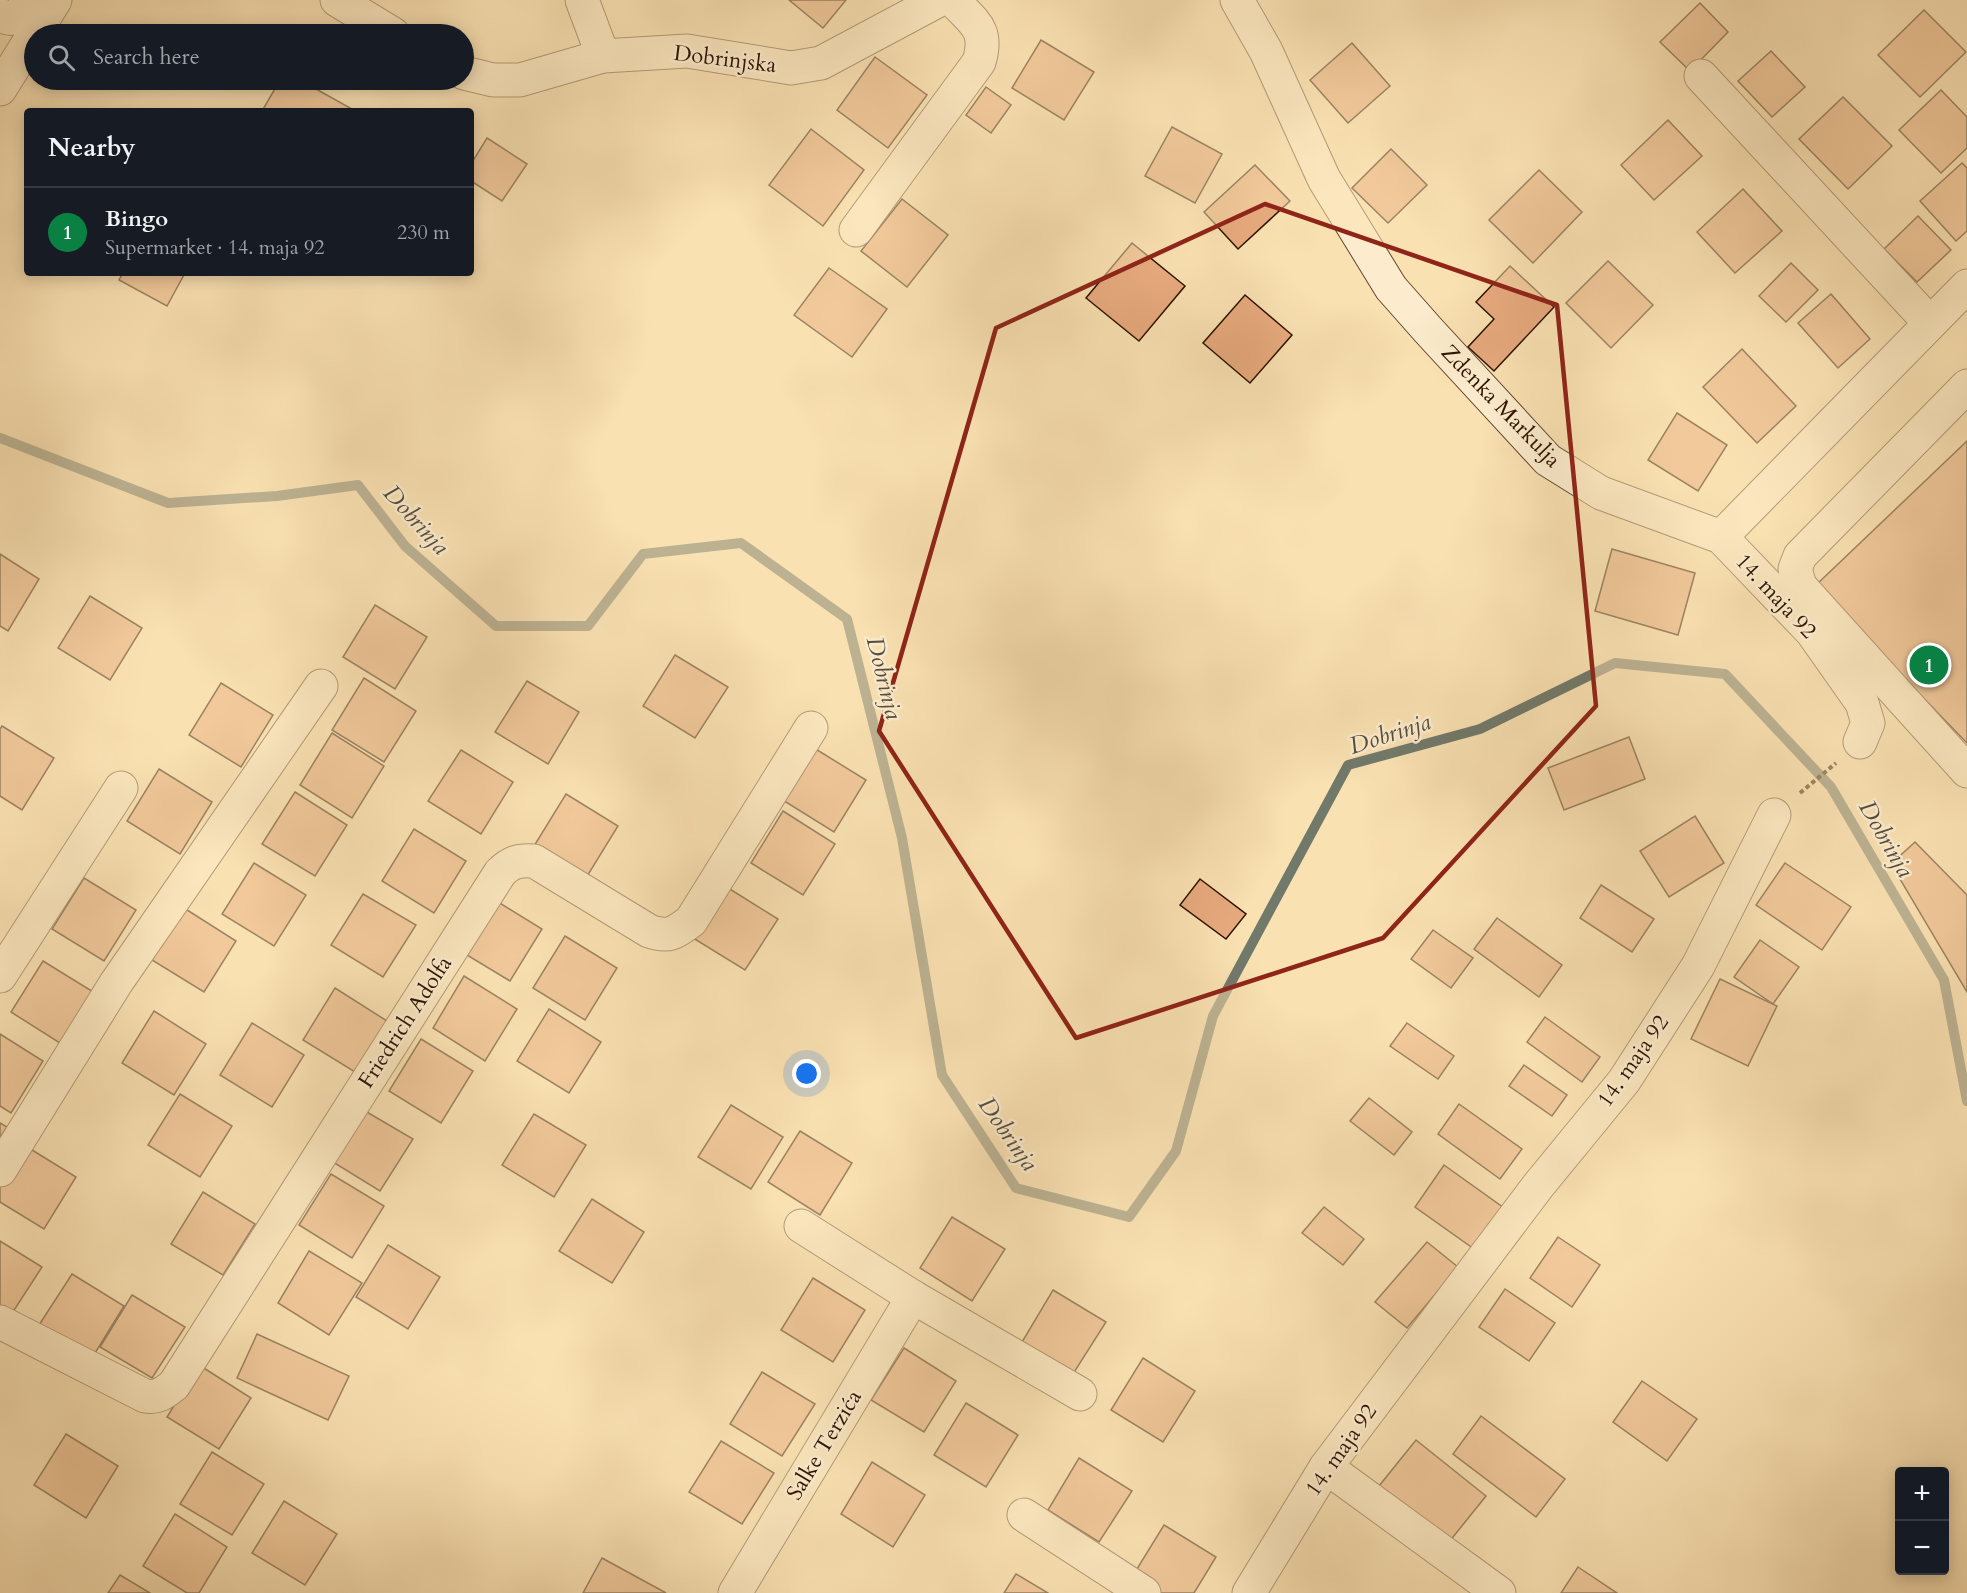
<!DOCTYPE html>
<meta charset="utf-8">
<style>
body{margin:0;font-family:Cardo,serif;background:#20242c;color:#f1f3f6}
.controls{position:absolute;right:18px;bottom:18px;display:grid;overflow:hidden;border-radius:6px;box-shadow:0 3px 15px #0003}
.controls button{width:54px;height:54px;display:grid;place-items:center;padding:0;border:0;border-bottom:2px solid #363941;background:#171b24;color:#f1f3f6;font:30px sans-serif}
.you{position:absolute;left:807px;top:1074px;width:21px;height:21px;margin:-15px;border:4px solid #fff;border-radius:50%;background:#1a73e8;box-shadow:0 0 0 9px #1a73e833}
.badge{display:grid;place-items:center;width:39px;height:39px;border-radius:50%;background:#0b8043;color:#fff;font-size:20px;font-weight:700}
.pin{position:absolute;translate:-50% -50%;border:3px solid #fff;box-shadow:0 2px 6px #0006}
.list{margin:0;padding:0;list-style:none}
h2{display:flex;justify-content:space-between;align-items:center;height:78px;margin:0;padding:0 24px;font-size:26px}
h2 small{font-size:20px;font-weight:400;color:#9ea1a6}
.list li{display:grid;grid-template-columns:39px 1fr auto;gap:18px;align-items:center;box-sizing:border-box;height:90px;padding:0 24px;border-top:2px solid #363941}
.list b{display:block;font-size:22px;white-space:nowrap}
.list p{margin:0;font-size:20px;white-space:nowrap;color:#9ea1a6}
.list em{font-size:20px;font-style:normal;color:#9ea1a6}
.icon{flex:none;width:33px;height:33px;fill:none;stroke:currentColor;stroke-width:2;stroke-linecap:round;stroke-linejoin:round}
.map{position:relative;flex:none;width:1967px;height:1593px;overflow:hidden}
.search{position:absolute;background:#171b24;box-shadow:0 3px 15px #0003;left:24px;top:24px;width:450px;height:66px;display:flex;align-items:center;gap:15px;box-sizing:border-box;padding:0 21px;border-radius:33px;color:#9ea1a6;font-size:22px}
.panel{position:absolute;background:#171b24;box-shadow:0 3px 15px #0003;left:24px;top:108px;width:450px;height:168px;border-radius:6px}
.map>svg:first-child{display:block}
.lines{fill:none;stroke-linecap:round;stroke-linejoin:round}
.stream{stroke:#71796b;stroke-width:10}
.building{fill:#e7aa7e;stroke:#2d1201;stroke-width:1.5}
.minor-casing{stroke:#60462d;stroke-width:35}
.path{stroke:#2d1201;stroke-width:4;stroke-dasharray:4.5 3;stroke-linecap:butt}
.minor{stroke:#fceccd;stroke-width:33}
.marked{fill:none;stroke:#8f2418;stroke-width:4.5;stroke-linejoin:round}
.labels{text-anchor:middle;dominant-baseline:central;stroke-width:5;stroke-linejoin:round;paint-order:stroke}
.street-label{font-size:22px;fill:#2d1201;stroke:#fceccd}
.water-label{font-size:24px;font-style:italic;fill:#554e3f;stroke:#fceccd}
</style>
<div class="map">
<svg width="1967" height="1593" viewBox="0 0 1967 1593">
<rect width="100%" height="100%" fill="#fae1b2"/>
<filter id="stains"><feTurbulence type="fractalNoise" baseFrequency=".00333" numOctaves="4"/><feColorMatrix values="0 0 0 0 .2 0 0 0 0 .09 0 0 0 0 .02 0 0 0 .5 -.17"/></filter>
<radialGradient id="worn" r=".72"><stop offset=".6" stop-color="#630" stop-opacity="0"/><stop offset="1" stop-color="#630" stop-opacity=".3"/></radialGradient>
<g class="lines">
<!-- stream -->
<path class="stream" d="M 0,438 L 168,503 L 277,496 L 358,485 L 405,546 L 496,626 L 588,626 L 643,554 L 741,543 L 847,619 L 902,838 L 942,1075 L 1016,1188 L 1129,1217 L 1176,1151 L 1213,1016 L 1348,765 L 1480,729 L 1615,663 L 1725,674 L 1831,787 L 1944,980 L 1967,1101"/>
</g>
<!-- building -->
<g class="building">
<path d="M 789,0 L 846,0 L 823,28 Z"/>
<path d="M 1700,3 L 1728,32 L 1690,71 L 1660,42 Z"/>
<path d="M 1924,10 L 1966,52 L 1920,97 L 1878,55 Z"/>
<path d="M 1041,40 L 1094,72 L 1064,120 L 1012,88 Z"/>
<path d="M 1352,43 L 1390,86 L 1348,123 L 1310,80 Z"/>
<path d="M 1771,51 L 1805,87 L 1772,117 L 1738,81 Z"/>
<path d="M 875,57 L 927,95 L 888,148 L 837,110 Z"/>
<path d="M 280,80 L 300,80 L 352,109 L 351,111 L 262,111 Z"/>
<path d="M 986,87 L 1011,105 L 991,133 L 966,115 Z"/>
<path d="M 1941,90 L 1967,117 L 1967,148 L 1941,173 L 1899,130 Z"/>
<path d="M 1843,97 L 1892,146 L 1848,189 L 1799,139 Z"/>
<path d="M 1668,120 L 1702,156 L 1654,200 L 1621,165 Z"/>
<path d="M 1172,127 L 1222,154 L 1195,203 L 1145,176 Z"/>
<path d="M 811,129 L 864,170 L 823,226 L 769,185 Z"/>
<path d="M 487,138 L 527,164 L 502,201 L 471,181 L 471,164 Z"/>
<path d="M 1391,149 L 1427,185 L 1388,223 L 1352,188 Z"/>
<path d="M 1962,163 L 1967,168 L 1967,231 L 1956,241 L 1920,201 Z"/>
<path d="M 1255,165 L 1290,201 L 1238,249 L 1204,212 Z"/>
<path d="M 1539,170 L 1582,212 L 1533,263 L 1489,220 Z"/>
<path d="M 1743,189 L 1782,231 L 1735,273 L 1697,232 Z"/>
<path d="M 902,199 L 948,235 L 907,287 L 861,251 Z"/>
<path d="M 1918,216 L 1951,250 L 1917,282 L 1884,249 Z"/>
<path d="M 1132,243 L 1185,286 L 1139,341 L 1086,298 Z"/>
<path d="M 1608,261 L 1653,305 L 1611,348 L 1566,303 Z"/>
<path d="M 1791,263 L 1818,290 L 1786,322 L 1759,296 Z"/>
<path d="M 1510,266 L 1554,307 L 1494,371 L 1468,347 L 1494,319 L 1476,302 Z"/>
<path d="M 829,268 L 887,309 L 852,357 L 794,315 Z"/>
<path d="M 123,273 L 185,273 L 167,306 L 119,280 Z"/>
<path d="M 1831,294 L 1870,339 L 1838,368 L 1798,323 Z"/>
<path d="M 1245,295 L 1292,335 L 1250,383 L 1203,343 Z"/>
<path d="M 1742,349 L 1796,406 L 1757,443 L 1703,387 Z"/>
<path d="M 1677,413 L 1727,445 L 1698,491 L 1648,460 Z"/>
<path d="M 1967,441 L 1967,743 L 1815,586 Z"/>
<path d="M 1612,549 L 1695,573 L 1678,635 L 1595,611 Z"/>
<path d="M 0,554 L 39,579 L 8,631 L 0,626 Z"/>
<path d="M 90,596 L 142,628 L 110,680 L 58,648 Z"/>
<path d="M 375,605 L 427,637 L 395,689 L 343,657 Z"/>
<path d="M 675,655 L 728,687 L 695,738 L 643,706 Z"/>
<path d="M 364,678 L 416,711 L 384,762 L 332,730 Z"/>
<path d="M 527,681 L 579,712 L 548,764 L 495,732 Z"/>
<path d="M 221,683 L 273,715 L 241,767 L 189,735 Z"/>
<path d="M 2,726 L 54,758 L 22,810 L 0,796 L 0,729 Z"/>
<path d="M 332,733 L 384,766 L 352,818 L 300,785 Z"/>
<path d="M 1629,737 L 1645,779 L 1564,810 L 1548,768 Z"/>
<path d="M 814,748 L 866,780 L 834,832 L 781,799 Z"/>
<path d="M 461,750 L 513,782 L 481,834 L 428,801 Z"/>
<path d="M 159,769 L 212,802 L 180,854 L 127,821 Z"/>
<path d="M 295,792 L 347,825 L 315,876 L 262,844 Z"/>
<path d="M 566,794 L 618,826 L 586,878 L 534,846 Z"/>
<path d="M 783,811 L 835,844 L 803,895 L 751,863 Z"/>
<path d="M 1695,816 L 1724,863 L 1669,897 L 1640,851 Z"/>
<path d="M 414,829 L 466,861 L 434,913 L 382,881 Z"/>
<path d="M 1915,842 L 1967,895 L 1967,992 L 1891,864 Z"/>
<path d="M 254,863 L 306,895 L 274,946 L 222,914 Z"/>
<path d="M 1785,863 L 1851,907 L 1822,950 L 1756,905 Z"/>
<path d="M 84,878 L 136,910 L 104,961 L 52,929 Z"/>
<path d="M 1200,879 L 1246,914 L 1226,939 L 1180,905 Z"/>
<path d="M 1601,885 L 1654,919 L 1632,952 L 1580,918 Z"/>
<path d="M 725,886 L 778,919 L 745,970 L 693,938 Z"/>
<path d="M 363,894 L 416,925 L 383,977 L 331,945 Z"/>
<path d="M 490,897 L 542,929 L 510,981 L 457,949 Z"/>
<path d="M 184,908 L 236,941 L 204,992 L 152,960 Z"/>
<path d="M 1497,918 L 1562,965 L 1539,997 L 1474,949 Z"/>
<path d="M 1433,930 L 1473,958 L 1451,988 L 1411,959 Z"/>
<path d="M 565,936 L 617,968 L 585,1020 L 533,988 Z"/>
<path d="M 1760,940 L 1799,967 L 1773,1004 L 1734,977 Z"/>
<path d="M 43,961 L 95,993 L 63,1045 L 11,1012 Z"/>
<path d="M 464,976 L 517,1009 L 485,1061 L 433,1028 Z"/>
<path d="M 1720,979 L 1777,1006 L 1748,1066 L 1691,1039 Z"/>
<path d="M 335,988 L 387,1021 L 355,1072 L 303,1040 Z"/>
<path d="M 549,1009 L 601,1042 L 569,1093 L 517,1061 Z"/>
<path d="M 154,1011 L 206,1044 L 174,1095 L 122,1063 Z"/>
<path d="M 1545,1017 L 1600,1057 L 1582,1082 L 1527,1042 Z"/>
<path d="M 252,1023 L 304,1055 L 272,1107 L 220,1075 Z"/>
<path d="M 1407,1023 L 1454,1056 L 1438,1079 L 1390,1046 Z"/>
<path d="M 0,1034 L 43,1061 L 11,1113 L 0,1106 Z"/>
<path d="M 421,1039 L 473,1071 L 441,1123 L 389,1091 Z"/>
<path d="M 1524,1065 L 1567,1095 L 1552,1116 L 1509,1086 Z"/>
<path d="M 180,1094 L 232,1126 L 200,1177 L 148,1145 Z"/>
<path d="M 1369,1098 L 1412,1132 L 1394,1155 L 1350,1121 Z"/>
<path d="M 1459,1104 L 1522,1149 L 1500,1179 L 1438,1134 Z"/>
<path d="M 731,1105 L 783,1137 L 751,1189 L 698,1157 Z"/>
<path d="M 360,1108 L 413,1139 L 380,1191 L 328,1159 Z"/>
<path d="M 534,1114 L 586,1145 L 554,1197 L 502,1165 Z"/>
<path d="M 0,1123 L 7,1127 L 0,1138 Z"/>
<path d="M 800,1131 L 852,1163 L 820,1215 L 768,1182 Z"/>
<path d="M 24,1145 L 76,1177 L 44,1229 L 0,1202 L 0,1184 Z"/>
<path d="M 1444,1165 L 1504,1208 L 1474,1249 L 1415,1207 Z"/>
<path d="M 331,1174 L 384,1206 L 352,1258 L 299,1225 Z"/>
<path d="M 203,1192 L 255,1224 L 223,1275 L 171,1244 Z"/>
<path d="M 592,1199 L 644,1232 L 612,1283 L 559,1251 Z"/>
<path d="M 1324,1207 L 1364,1239 L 1343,1265 L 1302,1233 Z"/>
<path d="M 952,1217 L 1005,1249 L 972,1301 L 920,1268 Z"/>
<path d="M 1558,1237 L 1600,1265 L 1572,1307 L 1530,1278 Z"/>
<path d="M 0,1241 L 42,1267 L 9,1318 L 0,1313 Z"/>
<path d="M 1427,1242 L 1458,1267 L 1407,1328 L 1375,1302 Z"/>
<path d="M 388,1245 L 440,1277 L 408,1329 L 356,1297 Z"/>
<path d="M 309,1251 L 362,1283 L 329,1335 L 278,1303 Z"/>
<path d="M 72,1274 L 124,1306 L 92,1358 L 39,1325 Z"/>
<path d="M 813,1278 L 865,1310 L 833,1362 L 781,1330 Z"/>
<path d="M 1505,1289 L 1555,1323 L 1529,1361 L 1479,1327 Z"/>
<path d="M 1053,1290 L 1106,1322 L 1073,1374 L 1022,1342 Z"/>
<path d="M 132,1295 L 185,1327 L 152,1378 L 100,1347 Z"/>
<path d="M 257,1334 L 349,1376 L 328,1420 L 237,1378 Z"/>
<path d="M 904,1348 L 956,1381 L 924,1432 L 871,1400 Z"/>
<path d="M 1143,1358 L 1195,1391 L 1163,1442 L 1111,1410 Z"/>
<path d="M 199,1365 L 251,1398 L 219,1449 L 167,1417 Z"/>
<path d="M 762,1372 L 815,1404 L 782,1456 L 730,1424 Z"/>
<path d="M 1642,1381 L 1697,1419 L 1667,1461 L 1613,1422 Z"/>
<path d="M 966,1403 L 1018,1435 L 986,1487 L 934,1455 Z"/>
<path d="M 1481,1416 L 1565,1479 L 1536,1517 L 1453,1454 Z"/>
<path d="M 66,1434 L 118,1466 L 86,1518 L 34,1485 Z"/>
<path d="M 1416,1440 L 1486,1496 L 1449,1542 L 1379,1486 Z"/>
<path d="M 721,1441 L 774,1473 L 742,1524 L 689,1492 Z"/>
<path d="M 212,1452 L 264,1484 L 232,1535 L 180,1504 Z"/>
<path d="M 1079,1458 L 1132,1491 L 1099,1542 L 1048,1510 Z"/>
<path d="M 872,1462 L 925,1495 L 893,1547 L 841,1514 Z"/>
<path d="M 284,1501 L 337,1534 L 305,1585 L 252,1553 Z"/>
<path d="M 175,1514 L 227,1547 L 199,1593 L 187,1593 L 143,1566 Z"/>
<path d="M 1164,1525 L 1216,1557 L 1194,1593 L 1158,1593 L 1132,1577 Z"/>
<path d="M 602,1558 L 666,1593 L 583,1593 Z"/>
<path d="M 1578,1567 L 1617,1593 L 1561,1593 Z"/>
<path d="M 1016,1574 L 1048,1593 L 1004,1593 Z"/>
<path d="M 120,1575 L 150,1593 L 108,1593 Z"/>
</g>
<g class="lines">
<defs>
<g id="minor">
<path d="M 337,0 L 393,34"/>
<path d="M 582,0 L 603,56"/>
<path d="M 1237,0 L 1266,51 L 1324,179 L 1391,288 L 1429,331 L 1548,460 L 1601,493 L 1721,537 L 1812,632 L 1862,703 L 1868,723 L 1860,742"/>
<path d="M 0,15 C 16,24 21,13 28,0"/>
<path d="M 464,73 L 493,80 L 520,80 L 603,56 L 687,51 L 791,68 L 821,63 L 939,0"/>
<path d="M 1701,76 L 1930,323"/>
<path d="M 0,89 L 55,0"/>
<path d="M 856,230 L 979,62 C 989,29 974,23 953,0"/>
<path d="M 1967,386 L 1800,556 L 1795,569 L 1800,586 L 1967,771"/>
<path d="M 1721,537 L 1967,286"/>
<path d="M 0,976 L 121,788"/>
<path d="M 0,1170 L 116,983 L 321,686"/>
<path d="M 801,1226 L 913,1297 L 1080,1394"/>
<path d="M 0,1322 L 145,1396 C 158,1398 164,1393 174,1385 L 500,873 C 511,862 518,860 534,861 L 649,931 C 669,938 675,933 691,921 L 811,728"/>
<path d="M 1326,1467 L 1499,1593"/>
<path d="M 1024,1515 L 1144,1593"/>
<path d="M 735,1593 L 913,1297"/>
<path d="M 1249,1593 L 1326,1467 L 1538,1186 L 1624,1081 L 1698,966 L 1774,815"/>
</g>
</defs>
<!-- minor casing -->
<use href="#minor" class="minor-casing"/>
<!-- path -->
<path class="path" d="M 1800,793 L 1836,763"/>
<!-- minor -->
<use href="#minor" class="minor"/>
</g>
<!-- marked area -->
<path d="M0 0H1967V1593H0ZM 1265,204 L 1557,305 L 1596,706 L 1383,938 L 1076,1038 L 879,731 L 996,328 Z" fill="#fae1b2" fill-opacity=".55" fill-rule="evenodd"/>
<path class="marked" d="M 1265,204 L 1557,305 L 1596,706 L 1383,938 L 1076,1038 L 879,731 L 996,328 Z"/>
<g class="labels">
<!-- street labels -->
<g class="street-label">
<text transform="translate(725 59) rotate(7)">Dobrinjska</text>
<text transform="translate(1501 406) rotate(46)">Zdenka Markulja</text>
<text transform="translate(1776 596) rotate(47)">14. maja 92</text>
<text transform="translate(405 1022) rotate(-57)">Friedrich Adolfa</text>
<text transform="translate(1633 1061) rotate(-55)">14. maja 92</text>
<text transform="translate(824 1445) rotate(-59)">Salke Terzića</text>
<text transform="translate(1341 1450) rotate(-55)">14. maja 92</text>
</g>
<!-- water labels -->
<g class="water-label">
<text transform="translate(416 520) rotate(48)">Dobrinja</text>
<text transform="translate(884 678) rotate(76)">Dobrinja</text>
<text transform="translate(1390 734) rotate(-18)">Dobrinja</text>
<text transform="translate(1886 839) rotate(60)">Dobrinja</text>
<text transform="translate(1008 1134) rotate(55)">Dobrinja</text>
</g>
</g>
<rect width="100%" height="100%" filter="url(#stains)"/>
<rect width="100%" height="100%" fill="url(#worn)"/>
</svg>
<div class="controls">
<button>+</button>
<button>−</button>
</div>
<div class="you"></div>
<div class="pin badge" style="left:1929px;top:665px">1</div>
<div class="search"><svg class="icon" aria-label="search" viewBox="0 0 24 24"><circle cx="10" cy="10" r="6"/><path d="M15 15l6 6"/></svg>Search here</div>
<section class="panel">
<h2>Nearby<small></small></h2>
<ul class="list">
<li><span class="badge">1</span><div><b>Bingo</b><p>Supermarket · 14. maja 92</p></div><em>230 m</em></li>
</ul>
</section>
</div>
